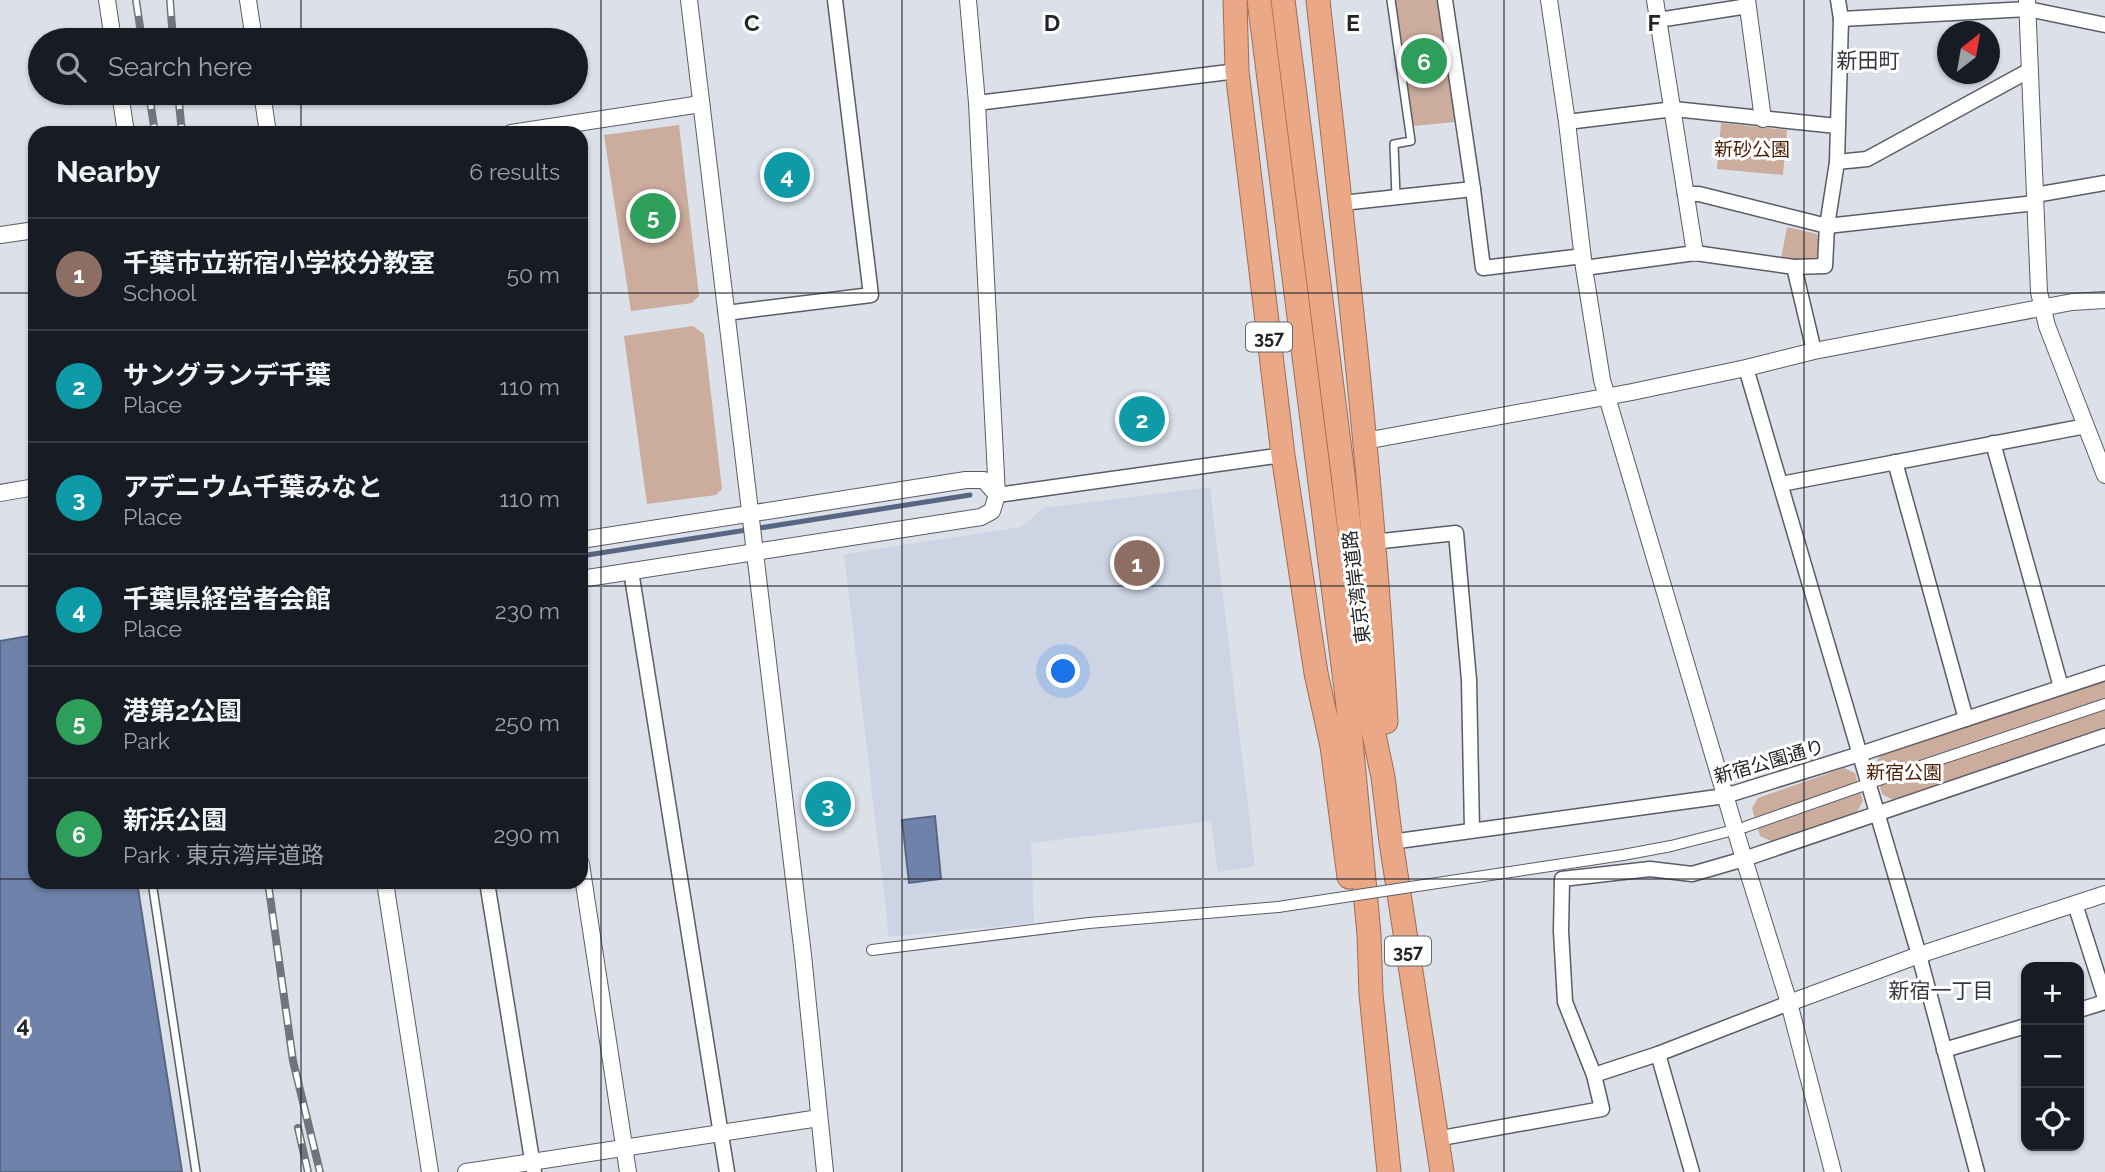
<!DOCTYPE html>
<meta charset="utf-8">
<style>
body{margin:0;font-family:Raleway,"Noto Sans JP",sans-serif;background:#242831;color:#f1f3f6}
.controls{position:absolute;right:21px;bottom:21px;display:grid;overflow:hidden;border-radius:14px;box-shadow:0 2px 5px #0004}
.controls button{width:63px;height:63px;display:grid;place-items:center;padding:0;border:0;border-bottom:2px solid #363941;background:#171b24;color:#f1f3f6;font:35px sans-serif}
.compass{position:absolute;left:1937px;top:21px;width:63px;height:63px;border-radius:50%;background:#171b24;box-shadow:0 2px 5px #0004;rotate:31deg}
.you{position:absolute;left:1064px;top:672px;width:24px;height:24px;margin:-18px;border:5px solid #fff;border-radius:50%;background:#1a73e8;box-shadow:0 0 0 10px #1a73e833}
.badge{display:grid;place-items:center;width:46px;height:46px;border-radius:50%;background:#1a73e8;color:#fff;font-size:23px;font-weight:700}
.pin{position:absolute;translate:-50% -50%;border:4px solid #fff;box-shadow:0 2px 7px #0006}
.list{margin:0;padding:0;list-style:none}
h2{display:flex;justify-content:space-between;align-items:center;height:91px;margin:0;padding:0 28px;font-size:30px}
h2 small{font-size:23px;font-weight:400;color:#9ea1a6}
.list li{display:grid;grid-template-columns:46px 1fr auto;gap:21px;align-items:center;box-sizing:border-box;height:112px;padding:0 28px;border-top:2px solid #363941}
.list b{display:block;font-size:26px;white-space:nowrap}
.list p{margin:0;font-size:23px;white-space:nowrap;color:#9ea1a6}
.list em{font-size:23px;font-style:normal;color:#9ea1a6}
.icon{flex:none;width:38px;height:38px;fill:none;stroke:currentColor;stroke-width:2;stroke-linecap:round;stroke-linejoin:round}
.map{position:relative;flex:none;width:2105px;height:1172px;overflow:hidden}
.search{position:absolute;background:#171b24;box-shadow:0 2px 5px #0004;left:28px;top:28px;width:560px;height:77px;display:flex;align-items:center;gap:18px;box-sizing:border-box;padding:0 24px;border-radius:38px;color:#9ea1a6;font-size:26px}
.panel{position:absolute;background:#171b24;box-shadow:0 2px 5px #0004;left:28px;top:126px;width:560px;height:763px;border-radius:21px}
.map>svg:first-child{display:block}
.built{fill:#cdd5e4}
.green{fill:#cbac9d}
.water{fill:#6f82a9;stroke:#586682;stroke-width:2}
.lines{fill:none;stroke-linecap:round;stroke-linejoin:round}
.stream{stroke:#586682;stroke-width:5}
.service-casing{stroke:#5a5d65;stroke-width:10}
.pedestrian-casing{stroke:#5a5d65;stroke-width:12}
.minor-casing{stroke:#5a5d65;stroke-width:17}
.tertiary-casing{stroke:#5a5d65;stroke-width:18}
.trunk-casing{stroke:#a26c52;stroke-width:25}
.service{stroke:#fff;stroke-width:7}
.pedestrian{stroke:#fff;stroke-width:10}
.minor{stroke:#fff;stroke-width:14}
.tertiary{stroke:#fff;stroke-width:16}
.trunk{stroke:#eba886;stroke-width:23}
.rail-casing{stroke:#71747a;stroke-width:8}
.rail{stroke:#fff;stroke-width:5;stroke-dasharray:16;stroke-linecap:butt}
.pedestrian-bridge-casing{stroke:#5a5d65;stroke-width:12;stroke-linecap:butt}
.pedestrian-bridge{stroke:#fff;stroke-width:10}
.grid{fill:none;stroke:#232528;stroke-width:2;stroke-opacity:0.55}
.labels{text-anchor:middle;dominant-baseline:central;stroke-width:6;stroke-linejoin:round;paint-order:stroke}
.shield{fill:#fff;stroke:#656668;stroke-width:2}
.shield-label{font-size:18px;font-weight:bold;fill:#232528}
.park-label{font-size:19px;fill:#491e04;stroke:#fff}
.street-label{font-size:19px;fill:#232528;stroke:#fff}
.neighbourhood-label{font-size:21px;fill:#363940;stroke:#fff}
.grid-label{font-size:23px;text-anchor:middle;font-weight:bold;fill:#232528;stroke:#fff;stroke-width:6;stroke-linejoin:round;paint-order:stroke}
</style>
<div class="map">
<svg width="2105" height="1172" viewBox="0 0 2105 1172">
<rect width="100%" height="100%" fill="#dbe0e9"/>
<!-- built -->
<path class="built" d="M 1210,487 L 1255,866 L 1218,872 L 1211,821 L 1031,843 L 1034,923 L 889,937 L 844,554 L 1021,527 L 1044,508 Z"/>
<!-- green -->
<g class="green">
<path d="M 1392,0 L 1438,0 L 1455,122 L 1413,126 Z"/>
<path d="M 1721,123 L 1787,130 L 1783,175 L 1717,169 Z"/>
<path d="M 679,125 L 699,296 L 692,303 L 631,311 L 604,135 Z"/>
<path d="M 1787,227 L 1817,234 L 1823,243 L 1821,256 L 1813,262 L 1781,259 Z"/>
<path d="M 693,326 L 704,334 L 722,489 L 716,495 L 647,504 L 624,336 Z"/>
<path d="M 2105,680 L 2105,728 L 1893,800 L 1882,794 L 1874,767 L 1880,755 Z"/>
<path d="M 1844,768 L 1855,773 L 1863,801 L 1857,812 L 1771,841 L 1760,836 L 1752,808 L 1758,798 Z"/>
</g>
<!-- water -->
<g class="water">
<path d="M 35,635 L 35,882 L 137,882 L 182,1172 L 0,1172 L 0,641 Z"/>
<path d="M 935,816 L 941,879 L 909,883 L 902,820 Z"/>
</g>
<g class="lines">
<!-- stream -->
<path class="stream" d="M 581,556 L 970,495"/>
<defs>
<g id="service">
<path d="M 1391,0 L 1411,141 L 1394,144 L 1396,197"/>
<path d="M 152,882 L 196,1172"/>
</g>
<g id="pedestrian">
<path d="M 1876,781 L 2105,704"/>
<path d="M 1745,827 L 1862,786"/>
<path d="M 1623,855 L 1671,846 L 1726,832"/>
<path d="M 872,950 L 1089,923 L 1278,907"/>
</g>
<g id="minor">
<path d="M 1445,0 L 1473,189 L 1483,268 L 1583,256"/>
<path d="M 1841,19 L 2028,9 L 2105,25"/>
<path d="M 1658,20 L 1748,6"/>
<path d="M 977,103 L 1237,71"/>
<path d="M 1567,122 L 1674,109 L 1837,126"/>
<path d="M 1837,162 L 1867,159 L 2030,70"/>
<path d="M 1685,194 L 1699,194 L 1827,226 L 2035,203"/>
<path d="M 2035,195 L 2105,183"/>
<path d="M 1342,203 L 1473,189"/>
<path d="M 1794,267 L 1814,351"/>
<path d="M 1584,268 L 1695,253 L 1794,267 L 1825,266 L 1827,226 L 1837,162 L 1841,19 L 1838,0"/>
<path d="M 726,313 L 871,295 L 835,0"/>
<path d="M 1746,368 L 1919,955 L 1977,1172"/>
<path d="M 1993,443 L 2061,687"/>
<path d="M 1895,462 L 1966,719"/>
<path d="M 1781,484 L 2086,426"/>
<path d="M 997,495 L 1283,455"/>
<path d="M 1373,542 L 1456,533 L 1469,680 L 1472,830"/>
<path d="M 631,571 L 727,1172"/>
<path d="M 1391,842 L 1725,796 L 1860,754 L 2105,673"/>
<path d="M 487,882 L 534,1172"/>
<path d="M 2075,904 L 2105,998"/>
<path d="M 2079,1010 L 2105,1002"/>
<path d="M 1944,1050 L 2026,1026"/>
<path d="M 1658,1054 L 1692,1172"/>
<path d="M 1594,1075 L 1658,1054 L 1789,1003"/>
<path d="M 1436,1139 L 1602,1109 L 1594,1075 L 1565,1002 L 1561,931 L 1562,879 L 1650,869 L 1692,874 L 1744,859 L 2105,736"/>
</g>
<g id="tertiary">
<path d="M 107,0 L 113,40"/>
<path d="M 248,0 L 254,40"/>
<path d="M 689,0 L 803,955 L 825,1172"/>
<path d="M 1549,0 L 1567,122 L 1584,268 L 1602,380 L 1744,859 L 1789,1003 L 1833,1172"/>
<path d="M 1655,0 L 1695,253"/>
<path d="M 1747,0 L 1763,119"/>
<path d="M 2027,0 L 2039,292 L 2047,326 L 2105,475"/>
<path d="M 120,93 L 126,133"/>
<path d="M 262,93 L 268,133"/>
<path d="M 511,133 L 701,104"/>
<path d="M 0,235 L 35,230"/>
<path d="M 1365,441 L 1632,392 L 1746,368 L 1814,351 L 2072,302 L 2105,300"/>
<path d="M 0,493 L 35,487"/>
<path d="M 581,540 L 966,480 L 984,480 L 997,495"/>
<path d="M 581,579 L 981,517 L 992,511 L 997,495 L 977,103 L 968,0"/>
<path d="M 581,864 L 628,1172"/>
<path d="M 385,882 L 430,1172"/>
<path d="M 1789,1003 L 1919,955 L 2105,894"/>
<path d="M 466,1172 L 819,1118"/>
</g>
<g id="trunk">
<path d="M 1235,0 L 1237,71 L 1283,455 L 1316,673 L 1332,746 L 1349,877"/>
<path d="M 1259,0 L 1347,697 L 1369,934 L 1371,994 L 1389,1172"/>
<path d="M 1283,0 L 1344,482 L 1373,730 L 1383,777 L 1391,842 L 1442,1172"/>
<path d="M 1318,0 C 1344,240 1373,480 1386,722"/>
</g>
</defs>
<!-- service casing -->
<use href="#service" class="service-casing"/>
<!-- pedestrian casing -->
<use href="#pedestrian" class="pedestrian-casing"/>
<!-- minor casing -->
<use href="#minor" class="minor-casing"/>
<!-- tertiary casing -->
<use href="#tertiary" class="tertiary-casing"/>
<!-- trunk casing -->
<use href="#trunk" class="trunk-casing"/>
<!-- service -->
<use href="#service" class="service"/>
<!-- pedestrian -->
<use href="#pedestrian" class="pedestrian"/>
<!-- minor -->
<use href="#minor" class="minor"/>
<!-- tertiary -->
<use href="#tertiary" class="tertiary"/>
<!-- trunk -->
<use href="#trunk" class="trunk"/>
<defs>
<g id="rail">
<path d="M 136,0 L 142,40"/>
<path d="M 170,0 L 173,40"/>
<path d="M 149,93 L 155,133"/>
<path d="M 178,93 L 182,133"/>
<path d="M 268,882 L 293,1061 L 320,1172"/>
<path d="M 298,1128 L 308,1172"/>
</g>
</defs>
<!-- rail casing -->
<use href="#rail" class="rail-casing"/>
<!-- rail -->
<use href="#rail" class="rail"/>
<defs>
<path id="pedestrian-bridge" d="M 1278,907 L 1623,855"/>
</defs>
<!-- pedestrian-bridge casing -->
<use href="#pedestrian-bridge" class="pedestrian-bridge-casing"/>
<!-- pedestrian-bridge -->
<use href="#pedestrian-bridge" class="pedestrian-bridge"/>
</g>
<!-- grid -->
<path class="grid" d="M 301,0 L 301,40M 601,0 L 601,1172M 902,0 L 902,1172M 1203,0 L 1203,1172M 1504,0 L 1504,1172M 1804,0 L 1804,1172M 301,93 L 301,133M 0,293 L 35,293M 581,293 L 2105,293M 0,586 L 35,586M 581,586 L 2105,586M 0,879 L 35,879M 581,879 L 2105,879M 301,882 L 301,1172"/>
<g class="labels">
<!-- shield labels -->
<g class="shield">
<rect x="1246" y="322.5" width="46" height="29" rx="5"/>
<rect x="1385" y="936.5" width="46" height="29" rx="5"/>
</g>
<g class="shield-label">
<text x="1269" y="337">357</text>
<text x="1408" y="951">357</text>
</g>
<!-- park labels -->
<g class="park-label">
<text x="1752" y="149">新砂公園</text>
<text x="1904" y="772">新宿公園</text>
</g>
<!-- street labels -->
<g class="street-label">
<text transform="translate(1356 587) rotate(-97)">東京湾岸道路</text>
<text transform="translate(1769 761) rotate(-16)">新宿公園通り</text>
</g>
<!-- neighbourhood labels -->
<g class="neighbourhood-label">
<text x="1868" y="60">新田町</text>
<text x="1941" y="990">新宿一丁目</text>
</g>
</g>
<g class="grid-label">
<text x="752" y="31">C</text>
<text x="1052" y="31">D</text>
<text x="1353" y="31">E</text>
<text x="1654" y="31">F</text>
<text x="23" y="1033">4</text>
</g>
</svg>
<div class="controls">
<button>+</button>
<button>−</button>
<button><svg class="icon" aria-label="locate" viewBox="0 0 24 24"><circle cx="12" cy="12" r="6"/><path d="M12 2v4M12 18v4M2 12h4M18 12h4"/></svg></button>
</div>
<svg class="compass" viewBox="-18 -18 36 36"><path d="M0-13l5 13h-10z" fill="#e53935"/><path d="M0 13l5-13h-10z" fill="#9ea1a6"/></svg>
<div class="you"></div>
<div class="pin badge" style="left:1137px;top:563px;background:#8d6e63">1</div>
<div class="pin badge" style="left:1142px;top:419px;background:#0f9aa8">2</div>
<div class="pin badge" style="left:828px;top:804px;background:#0f9aa8">3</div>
<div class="pin badge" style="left:787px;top:175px;background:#0f9aa8">4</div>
<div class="pin badge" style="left:653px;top:216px;background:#2e9e5b">5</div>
<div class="pin badge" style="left:1424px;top:61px;background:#2e9e5b">6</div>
<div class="search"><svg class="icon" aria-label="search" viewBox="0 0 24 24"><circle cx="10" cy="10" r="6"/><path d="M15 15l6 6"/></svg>Search here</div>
<section class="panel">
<h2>Nearby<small>6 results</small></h2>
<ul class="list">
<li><span class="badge" style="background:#8d6e63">1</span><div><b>千葉市立新宿小学校分教室</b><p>School</p></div><em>50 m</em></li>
<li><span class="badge" style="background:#0f9aa8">2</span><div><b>サングランデ千葉</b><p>Place</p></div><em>110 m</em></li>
<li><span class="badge" style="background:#0f9aa8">3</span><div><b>アデニウム千葉みなと</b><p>Place</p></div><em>110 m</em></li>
<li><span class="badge" style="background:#0f9aa8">4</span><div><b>千葉県経営者会館</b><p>Place</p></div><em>230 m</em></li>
<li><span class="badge" style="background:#2e9e5b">5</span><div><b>港第2公園</b><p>Park</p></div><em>250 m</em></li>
<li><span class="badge" style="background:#2e9e5b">6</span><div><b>新浜公園</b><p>Park · 東京湾岸道路</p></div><em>290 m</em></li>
</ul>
</section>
</div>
